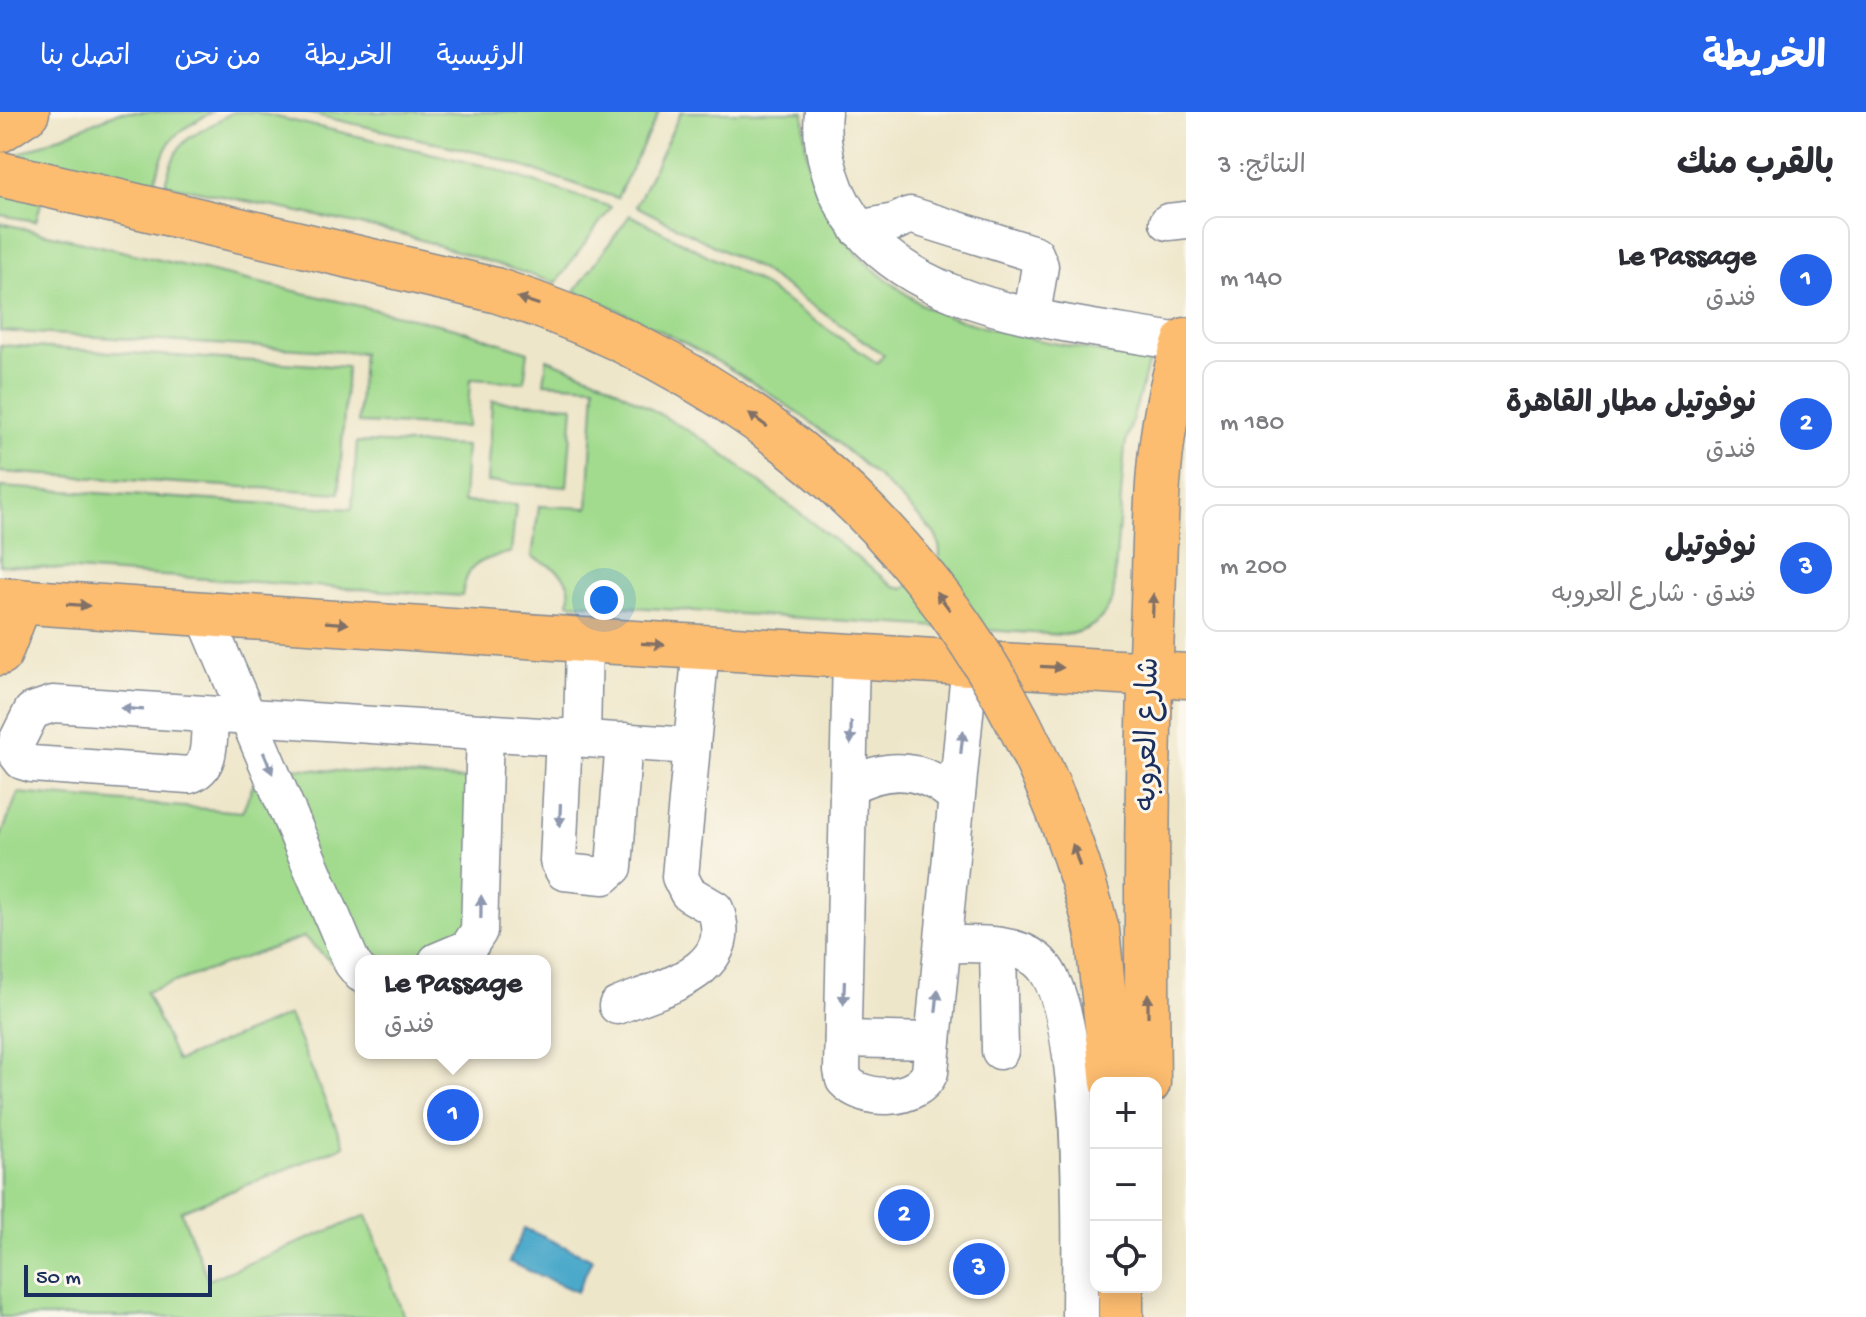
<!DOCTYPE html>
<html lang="ar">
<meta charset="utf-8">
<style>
body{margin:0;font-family:"Gochi Hand","Playpen Sans Arabic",sans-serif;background:#f7f7f7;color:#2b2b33;direction:rtl}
.controls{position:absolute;right:24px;bottom:24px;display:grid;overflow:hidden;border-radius:16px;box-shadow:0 4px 20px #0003}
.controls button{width:72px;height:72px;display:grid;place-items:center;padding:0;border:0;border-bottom:2px solid #e1e1e2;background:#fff;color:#2b2b33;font:40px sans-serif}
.scale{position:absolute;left:24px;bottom:20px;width:188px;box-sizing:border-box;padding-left:8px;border:4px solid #1b2f5e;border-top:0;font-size:22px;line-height:28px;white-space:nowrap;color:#1b2f5e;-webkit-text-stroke:6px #fbf7ec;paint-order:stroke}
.you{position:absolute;left:604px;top:488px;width:28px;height:28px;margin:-20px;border:6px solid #fff;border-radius:50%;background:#1a73e8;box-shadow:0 0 0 12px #1a73e833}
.badge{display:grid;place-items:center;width:52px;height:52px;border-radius:50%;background:#2563eb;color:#fff;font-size:26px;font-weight:700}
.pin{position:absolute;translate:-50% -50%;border:4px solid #fff;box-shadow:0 2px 8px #0006}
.popup{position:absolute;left:355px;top:843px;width:196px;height:104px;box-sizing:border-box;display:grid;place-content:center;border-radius:16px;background:#fff;filter:drop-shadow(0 2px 6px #0005);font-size:26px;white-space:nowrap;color:#7c7c81}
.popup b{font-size:30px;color:#2b2b33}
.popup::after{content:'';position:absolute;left:50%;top:100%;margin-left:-16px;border:16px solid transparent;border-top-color:#fff}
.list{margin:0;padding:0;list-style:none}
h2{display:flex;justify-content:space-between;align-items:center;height:104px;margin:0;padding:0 32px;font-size:34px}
h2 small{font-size:26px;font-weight:400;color:#7c7c81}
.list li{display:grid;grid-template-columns:52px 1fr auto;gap:24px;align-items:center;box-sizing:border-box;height:128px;margin:0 16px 16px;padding:0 16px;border:2px solid #e1e1e2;border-radius:16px}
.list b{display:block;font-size:30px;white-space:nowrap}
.list p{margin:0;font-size:26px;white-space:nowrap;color:#7c7c81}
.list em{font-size:26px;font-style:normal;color:#7c7c81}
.icon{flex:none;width:44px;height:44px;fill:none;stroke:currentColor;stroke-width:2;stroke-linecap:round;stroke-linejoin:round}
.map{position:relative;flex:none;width:1186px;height:1205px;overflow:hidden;direction:ltr}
header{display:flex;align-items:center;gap:48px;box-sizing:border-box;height:112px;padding:0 40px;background:#2563eb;color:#fff}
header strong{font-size:38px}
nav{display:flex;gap:44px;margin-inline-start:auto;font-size:28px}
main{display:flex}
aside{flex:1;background:#fff}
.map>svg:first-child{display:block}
.green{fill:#a2db8e;stroke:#5e8576;stroke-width:2}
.water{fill:#4ca9ca;stroke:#346c94;stroke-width:2}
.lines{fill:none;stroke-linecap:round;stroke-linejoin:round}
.minor-casing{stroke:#848a94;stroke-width:39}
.major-casing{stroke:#848a94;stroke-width:47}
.minor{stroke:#fff;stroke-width:36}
.major{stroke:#fdbd6f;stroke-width:44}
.major-bridge-casing{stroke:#848a94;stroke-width:47;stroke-linecap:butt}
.major-bridge{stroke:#fdbd6f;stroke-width:44}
.oneway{fill:#816f66}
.oneway2{fill:#8d97ae}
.labels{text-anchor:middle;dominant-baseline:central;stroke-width:6;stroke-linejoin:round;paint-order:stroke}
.street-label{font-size:30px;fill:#1b2f5e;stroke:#fbf7ec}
</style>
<header>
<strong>الخريطة</strong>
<nav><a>الرئيسية</a><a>الخريطة</a><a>من نحن</a><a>اتصل بنا</a></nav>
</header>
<main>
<aside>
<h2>بالقرب منك<small>النتائج: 3</small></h2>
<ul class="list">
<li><span class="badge">1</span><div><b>Le Passage</b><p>فندق</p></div><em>140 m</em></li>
<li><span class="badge">2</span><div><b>نوفوتيل مطار القاهرة</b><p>فندق</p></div><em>180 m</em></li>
<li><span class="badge">3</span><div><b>نوفوتيل</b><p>فندق · شارع العروبه</p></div><em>200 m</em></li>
</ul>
</aside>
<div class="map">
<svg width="1186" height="1205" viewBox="0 0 1186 1205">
<rect width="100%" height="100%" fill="#fbf7ec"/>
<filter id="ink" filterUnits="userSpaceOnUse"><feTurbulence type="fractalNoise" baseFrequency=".0125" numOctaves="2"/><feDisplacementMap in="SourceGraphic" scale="16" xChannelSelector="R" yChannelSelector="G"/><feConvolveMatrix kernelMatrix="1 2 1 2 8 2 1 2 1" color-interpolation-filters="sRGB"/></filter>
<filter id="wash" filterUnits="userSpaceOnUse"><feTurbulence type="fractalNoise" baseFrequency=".006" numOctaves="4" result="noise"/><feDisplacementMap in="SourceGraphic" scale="32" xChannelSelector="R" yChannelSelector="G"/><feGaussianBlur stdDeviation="1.8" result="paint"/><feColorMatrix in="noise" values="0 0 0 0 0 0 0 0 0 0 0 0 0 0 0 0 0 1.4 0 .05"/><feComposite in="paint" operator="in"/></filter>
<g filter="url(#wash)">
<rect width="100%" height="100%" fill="#eee6c9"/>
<!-- green -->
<g class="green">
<path d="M 119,0 L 212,0 C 173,23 166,24 155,70 L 53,49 L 36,109 L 0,103 L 0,50 Z"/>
<path d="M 232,0 L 255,0 L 485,54 L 611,95 L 556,171 L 399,121 L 165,72 C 179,18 191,29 232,0 Z"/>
<path d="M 303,0 L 659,0 L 617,86 L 488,43 Z"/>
<path d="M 681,0 L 804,0 C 803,77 834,132 897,175 C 907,182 917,191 928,196 C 997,225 1076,234 1149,249 L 1125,334 L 1113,486 C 1103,510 1089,520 1063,523 L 569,491 C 574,463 554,455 532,445 L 539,394 L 588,396 L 595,274 L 544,271 L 547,247 L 601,268 L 706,329 L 894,474 L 904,476 C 929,462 951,452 934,421 C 834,311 711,237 575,179 L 630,103 L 755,168 L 877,251 L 884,243 L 761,158 L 636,94 Z"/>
<path d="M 0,111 L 455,216 L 528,240 L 524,270 L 470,267 L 467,315 L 358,311 L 362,241 L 0,219 Z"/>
<path d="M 0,233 L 347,255 L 339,381 L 0,360 Z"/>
<path d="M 492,289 L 573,294 L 567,375 L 487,370 Z"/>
<path d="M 357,330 L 466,334 L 463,390 L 516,393 L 511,440 C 481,449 467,449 462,484 L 0,453 L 0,375 L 352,397 Z"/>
<path d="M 261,654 L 502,670 L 487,849 L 361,849 L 361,878 L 304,825 L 146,880 L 177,949 L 289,903 L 344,1034 L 181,1099 L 208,1168 L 367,1103 L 404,1205 L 0,1205 L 0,727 L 18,681 L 242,700 Z"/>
</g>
<!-- water -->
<path class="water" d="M 524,1116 L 592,1147 L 577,1180 L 509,1150 Z"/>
</g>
<g filter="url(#ink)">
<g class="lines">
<defs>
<g id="minor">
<path d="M 823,0 C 820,27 826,53 836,78 C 890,203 1068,209 1185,231"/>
<path d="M 1168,110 L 1186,108"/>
<path d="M 858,117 L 895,110 L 910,103 L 1035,142 L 1040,154 L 1032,202"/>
<path d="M 204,502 L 352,851 L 361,862"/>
<path d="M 851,543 L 842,958 L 844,968 C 864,991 918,990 930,960 L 970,550"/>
<path d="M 210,603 C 208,624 214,655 189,663 L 32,652 L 22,649 L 16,641 L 17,629 L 32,599 L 53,592 L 692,634"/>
<path d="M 564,625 L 558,749 L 564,760 L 604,764 L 614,755 L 624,629"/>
<path d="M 582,626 L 584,528"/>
<path d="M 850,674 C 888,653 925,656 956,685"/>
<path d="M 943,832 C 973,833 1012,828 1037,848 C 1088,888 1080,1138 1080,1205"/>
<path d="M 998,834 L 1000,939"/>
<path d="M 437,849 L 468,836 L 479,819 L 485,620"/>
<path d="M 617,894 C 660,876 739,860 715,797 L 688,781 L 680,765 L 701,535"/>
<path d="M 843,927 L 933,929"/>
</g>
<g id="major">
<path d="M 0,18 L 27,0"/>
<path d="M 0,488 L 584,528 L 1186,564"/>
<path d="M 0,541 L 20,489"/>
<path d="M 1097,818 L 1113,971"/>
<path d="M 1148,971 C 1146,812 1146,651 1153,492 C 1156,405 1155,311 1186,228"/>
<path d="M 1121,1175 L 1121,1205"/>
</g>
</defs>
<!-- minor casing -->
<use href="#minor" class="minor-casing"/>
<!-- major casing -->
<use href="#major" class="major-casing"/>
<!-- minor -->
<use href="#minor" class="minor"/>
<!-- major -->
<use href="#major" class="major"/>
<defs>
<path id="major-bridge" d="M 0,62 L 495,178 C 807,279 1014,501 1097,818"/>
</defs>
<!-- major-bridge casing -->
<use href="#major-bridge" class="major-bridge-casing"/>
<!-- major-bridge -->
<use href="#major-bridge" class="major-bridge"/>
</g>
<!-- one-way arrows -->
<defs><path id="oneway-solid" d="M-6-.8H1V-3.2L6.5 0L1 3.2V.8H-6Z" transform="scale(2)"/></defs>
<g class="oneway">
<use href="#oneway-solid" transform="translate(528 189) rotate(-162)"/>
<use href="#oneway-solid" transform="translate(758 308) rotate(-144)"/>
<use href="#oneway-solid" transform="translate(943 489) rotate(-127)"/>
<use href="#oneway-solid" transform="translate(78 493) rotate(4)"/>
<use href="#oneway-solid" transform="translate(1153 493) rotate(-88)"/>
<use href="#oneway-solid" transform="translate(337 511) rotate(4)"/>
<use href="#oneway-solid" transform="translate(653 532) rotate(3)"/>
<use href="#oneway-solid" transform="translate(1052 555) rotate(3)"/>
<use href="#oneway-solid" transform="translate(1076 743) rotate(-108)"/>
<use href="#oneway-solid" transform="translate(1148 893) rotate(-90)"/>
</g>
<g class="oneway2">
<use href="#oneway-solid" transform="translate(132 597) rotate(-176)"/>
<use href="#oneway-solid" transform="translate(851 621) rotate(91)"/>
<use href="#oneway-solid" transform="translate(962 630) rotate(-84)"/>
<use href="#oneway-solid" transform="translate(268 651) rotate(67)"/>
<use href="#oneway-solid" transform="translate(560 703) rotate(92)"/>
<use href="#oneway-solid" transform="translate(481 795) rotate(-89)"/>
<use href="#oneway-solid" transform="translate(844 881) rotate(92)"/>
<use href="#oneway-solid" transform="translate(937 889) rotate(-84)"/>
</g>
</g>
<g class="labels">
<!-- street labels -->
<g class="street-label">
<text transform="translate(1150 622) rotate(-89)">شارع العروبه</text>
</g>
</g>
</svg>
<div class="controls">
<button>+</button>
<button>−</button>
<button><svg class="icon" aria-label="locate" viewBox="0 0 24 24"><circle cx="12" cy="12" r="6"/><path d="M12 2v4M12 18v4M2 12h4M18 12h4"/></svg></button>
</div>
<div class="scale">50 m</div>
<div class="you"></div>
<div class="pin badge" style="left:453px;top:1003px">1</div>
<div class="popup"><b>Le Passage</b>فندق</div>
<div class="pin badge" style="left:904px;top:1103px">2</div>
<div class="pin badge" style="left:979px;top:1157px">3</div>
</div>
</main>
